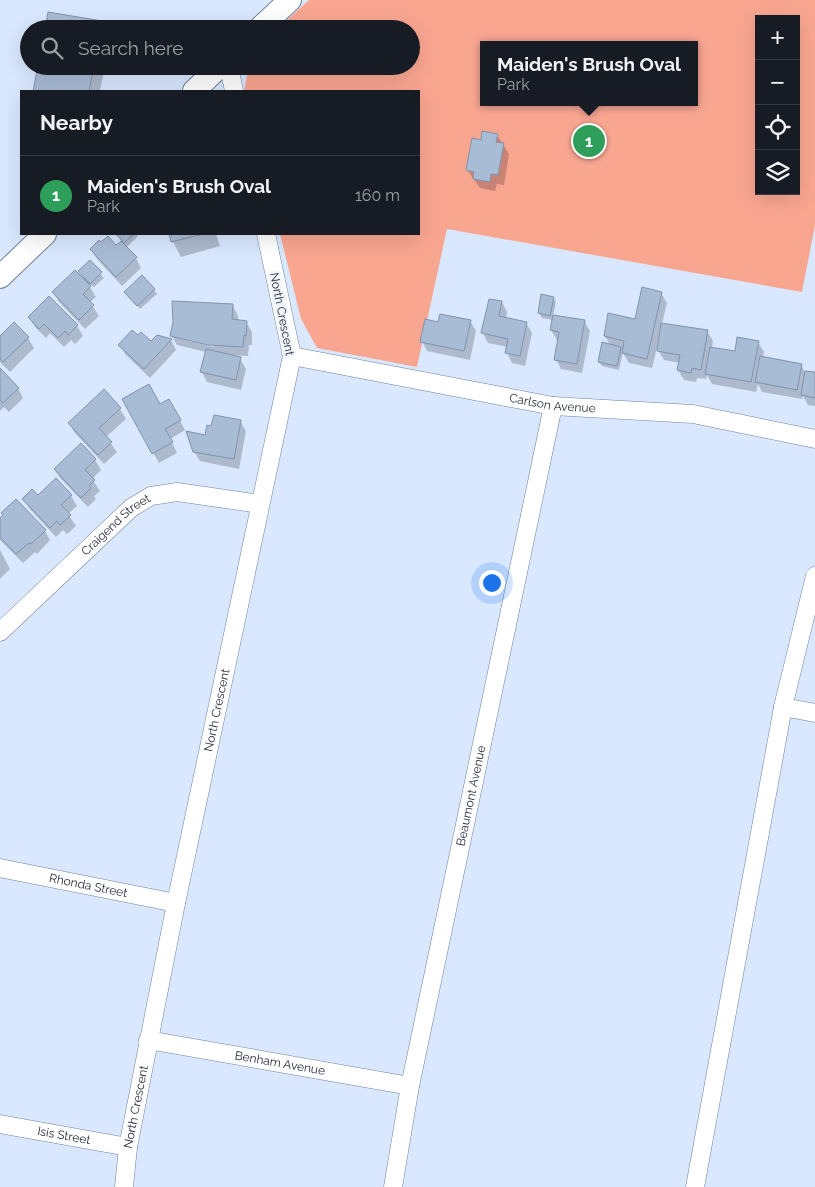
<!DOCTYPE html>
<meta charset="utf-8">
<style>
body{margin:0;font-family:Raleway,sans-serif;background:#242831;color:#f1f3f6}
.controls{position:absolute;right:15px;top:15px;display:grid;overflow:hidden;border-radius:0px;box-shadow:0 5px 20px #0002}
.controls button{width:45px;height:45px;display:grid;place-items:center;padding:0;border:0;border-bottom:1px solid #363941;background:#171b24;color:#f1f3f6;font:25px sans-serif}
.you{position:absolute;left:491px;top:582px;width:18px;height:18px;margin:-12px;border:4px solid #fff;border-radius:50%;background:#1a73e8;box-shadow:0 0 0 8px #1a73e833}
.badge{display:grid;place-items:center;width:32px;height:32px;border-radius:50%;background:#1a73e8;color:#fff;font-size:16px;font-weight:700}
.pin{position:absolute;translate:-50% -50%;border:2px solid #fff;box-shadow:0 1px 5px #0006}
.popup{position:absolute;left:480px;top:41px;width:218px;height:65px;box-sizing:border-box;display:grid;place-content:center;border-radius:0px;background:#171b24;filter:drop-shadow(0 1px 4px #0005);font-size:16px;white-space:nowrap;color:#9ea1a6}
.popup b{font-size:19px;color:#f1f3f6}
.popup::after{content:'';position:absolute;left:50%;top:100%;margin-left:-10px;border:10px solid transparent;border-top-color:#171b24}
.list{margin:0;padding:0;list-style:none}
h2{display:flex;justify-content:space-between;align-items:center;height:65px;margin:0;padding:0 20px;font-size:21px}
h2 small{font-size:16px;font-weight:400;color:#9ea1a6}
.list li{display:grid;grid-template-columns:32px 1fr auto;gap:15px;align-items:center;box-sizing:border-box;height:80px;padding:0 20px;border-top:1px solid #363941}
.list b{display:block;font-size:19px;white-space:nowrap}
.list p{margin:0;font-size:16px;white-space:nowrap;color:#9ea1a6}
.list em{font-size:16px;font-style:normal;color:#9ea1a6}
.icon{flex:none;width:28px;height:28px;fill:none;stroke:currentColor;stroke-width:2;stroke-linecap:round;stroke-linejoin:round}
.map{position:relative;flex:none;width:815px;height:1187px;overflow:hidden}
.search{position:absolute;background:#171b24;box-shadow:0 5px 20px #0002;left:20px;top:20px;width:400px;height:55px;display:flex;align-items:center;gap:12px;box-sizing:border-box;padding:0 18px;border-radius:28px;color:#9ea1a6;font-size:19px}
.panel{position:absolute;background:#171b24;box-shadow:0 5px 20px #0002;left:20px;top:90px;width:400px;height:145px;border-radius:0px}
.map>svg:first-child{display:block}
.green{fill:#f9a691;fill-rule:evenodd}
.shadow{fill:#0003;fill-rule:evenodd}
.building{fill:#a9bcd6;stroke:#8092ac}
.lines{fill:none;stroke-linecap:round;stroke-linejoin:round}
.minor-casing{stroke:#6f819a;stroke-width:19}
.tertiary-casing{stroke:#6f819a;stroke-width:24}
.minor{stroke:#fff;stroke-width:18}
.tertiary{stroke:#fff;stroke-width:22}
.labels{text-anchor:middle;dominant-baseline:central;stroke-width:5;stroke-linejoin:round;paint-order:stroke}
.street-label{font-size:12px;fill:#262d38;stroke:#f1f5fa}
</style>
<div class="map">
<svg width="815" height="1187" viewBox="0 0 815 1187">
<rect width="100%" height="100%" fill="#d9e8ff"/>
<!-- green -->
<path class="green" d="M 309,0 L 815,0 L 815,225 L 802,292 L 447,229 L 417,367 L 317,348 L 301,319 L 280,234 L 419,234 L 419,91 L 244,91 L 249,66 L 411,66 L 411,29 L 277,29 ZM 759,19 L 796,19 L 796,191 L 759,191 ZM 484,45 L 694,45 L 694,102 L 484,102 Z"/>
<!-- shadow -->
<g class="shadow">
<path d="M 39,66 L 105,66 L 100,91 L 35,91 Z"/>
<path d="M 497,135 L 509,154 L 504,185 L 497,184 L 495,191 L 480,188 L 467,170 L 482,141 Z"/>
<path d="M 116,234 L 137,234 L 138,236 L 126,248 L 136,258 L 141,268 L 122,286 L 97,259 L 91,250 L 116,247 L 122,241 Z"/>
<path d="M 171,234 L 216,234 L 220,246 L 181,257 L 173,242 Z"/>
<path d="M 90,262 L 104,278 L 94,287 L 87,282 L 96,297 L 90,302 L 99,316 L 85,329 L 59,302 L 53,292 L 85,280 L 80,272 Z"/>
<path d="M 154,290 L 157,294 L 140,309 L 128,296 Z"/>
<path d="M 661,293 L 667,303 L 662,324 L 707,331 L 713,341 L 712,348 L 736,353 L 758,342 L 764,352 L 763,358 L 801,365 L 805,372 L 815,374 L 815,406 L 808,405 L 803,396 L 802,399 L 762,392 L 758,384 L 756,392 L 712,384 L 707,375 L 706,379 L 697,378 L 696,382 L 684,380 L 678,370 L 680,363 L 664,360 L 657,348 L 652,368 L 629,363 L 623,353 L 619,370 L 602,366 L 599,362 L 610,345 L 605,336 L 636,320 Z"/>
<path d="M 553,298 L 556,302 L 553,316 L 584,321 L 590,331 L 582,373 L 561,369 L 556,359 L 559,340 L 557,340 L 551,330 L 553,320 L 542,318 L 539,313 Z"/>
<path d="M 502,302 L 507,312 L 506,319 L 526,323 L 532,333 L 525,366 L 512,363 L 507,353 L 508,347 L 488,343 L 483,333 Z"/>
<path d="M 233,306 L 238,316 L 238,321 L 246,322 L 252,332 L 252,345 L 249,345 L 248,356 L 232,355 L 240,359 L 246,369 L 241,390 L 207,382 L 202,372 L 206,352 L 177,345 L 171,335 ZM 177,336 L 214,345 L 214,347 L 177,338 Z"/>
<path d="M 29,317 L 77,326 L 83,336 L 75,344 L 71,340 L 64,347 L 50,333 L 46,338 L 35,327 Z"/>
<path d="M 470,321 L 476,331 L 470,360 L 427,351 L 422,341 L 439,324 Z"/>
<path d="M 0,338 L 28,338 L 34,348 L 10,372 L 0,362 Z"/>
<path d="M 171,340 L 176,350 L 150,378 L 126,355 L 120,345 Z"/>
<path d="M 0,370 L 18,388 L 23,398 L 9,412 L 4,407 L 0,411 Z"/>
<path d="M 123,400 L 160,406 L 169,401 L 185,430 L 170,439 L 177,453 L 159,463 Z"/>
<path d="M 120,409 L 126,419 L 106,437 L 117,452 L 104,464 L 75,433 L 69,423 Z"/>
<path d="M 240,421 L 246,431 L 239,469 L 200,461 L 194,451 L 212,427 Z"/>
<path d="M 81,445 L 95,460 L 101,470 L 92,479 L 100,491 L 94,496 L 96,499 L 88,507 L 61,479 L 55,470 Z"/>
<path d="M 71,496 L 77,506 L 68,514 L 76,526 L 67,534 L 63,530 L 56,537 L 30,509 L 24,499 Z"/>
<path d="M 0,520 L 45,531 L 50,540 L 37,554 L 35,552 L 23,563 L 0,540 Z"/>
<path d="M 0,550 L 10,569 L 0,579 Z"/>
</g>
<!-- building -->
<g class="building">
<path d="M 48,12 L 102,21 L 100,29 L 45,29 Z"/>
<path d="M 38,66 L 94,66 L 89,91 L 33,91 Z"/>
<path d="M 482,131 L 498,134 L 496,142 L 504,143 L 498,175 L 491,174 L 490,182 L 473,179 L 474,172 L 466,170 L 472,138 L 481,140 Z"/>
<path d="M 116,234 L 134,234 L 124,243 Z"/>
<path d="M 169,234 L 203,234 L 171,242 Z"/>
<path d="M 108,236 L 116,245 L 121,241 L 137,257 L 116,277 L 90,249 L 99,240 L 101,242 Z"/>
<path d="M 90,260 L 102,272 L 90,284 L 78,271 Z"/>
<path d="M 75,270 L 91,286 L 83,294 L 94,305 L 79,320 L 52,292 Z"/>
<path d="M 142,275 L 155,289 L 137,306 L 124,292 Z"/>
<path d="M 642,287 L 662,292 L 647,359 L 622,353 L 624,341 L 604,336 L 608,313 L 635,319 Z"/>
<path d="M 541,294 L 554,297 L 550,316 L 538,313 Z"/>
<path d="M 49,296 L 78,325 L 68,335 L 65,331 L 58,338 L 44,324 L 39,329 L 28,317 Z"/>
<path d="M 489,299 L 502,301 L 499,316 L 527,322 L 520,356 L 505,353 L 508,339 L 481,333 Z"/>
<path d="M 172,301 L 233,304 L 232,319 L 247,321 L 246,336 L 244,335 L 243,347 L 208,345 L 170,336 L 173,322 Z"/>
<path d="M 440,314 L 471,320 L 464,351 L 420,342 L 425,319 L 438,322 Z"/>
<path d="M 553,315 L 585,320 L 577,364 L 554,360 L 559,332 L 550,330 Z"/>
<path d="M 14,322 L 29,337 L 3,362 L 0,359 L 0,336 Z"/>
<path d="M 661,323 L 708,330 L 701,370 L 692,368 L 691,373 L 677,370 L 680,355 L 657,351 Z"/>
<path d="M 132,330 L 138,335 L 141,332 L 151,341 L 157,335 L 172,339 L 144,369 L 118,345 Z"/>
<path d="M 737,337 L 759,341 L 751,382 L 705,374 L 710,347 L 735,351 Z"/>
<path d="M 602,342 L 621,347 L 617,366 L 598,362 Z"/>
<path d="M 206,349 L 241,357 L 236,380 L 200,372 Z"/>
<path d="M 760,356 L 802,364 L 797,390 L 755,382 Z"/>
<path d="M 0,368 L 19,388 L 3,403 L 0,400 Z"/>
<path d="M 805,371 L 815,372 L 815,398 L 801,395 Z"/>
<path d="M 149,384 L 160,404 L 169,399 L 181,420 L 165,429 L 173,442 L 152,454 L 122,399 Z"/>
<path d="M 104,389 L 121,408 L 99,428 L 112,442 L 98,455 L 68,423 Z"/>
<path d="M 214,415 L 241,420 L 234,459 L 193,452 L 186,431 L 205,435 L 207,425 L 211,426 Z"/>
<path d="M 81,443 L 96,459 L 85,470 L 95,480 L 89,486 L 91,488 L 81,498 L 54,469 Z"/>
<path d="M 56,478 L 72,495 L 61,505 L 71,515 L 60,525 L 57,521 L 50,528 L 22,499 L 32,489 L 38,495 Z"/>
<path d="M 16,499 L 46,530 L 31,544 L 29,543 L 16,554 L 0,537 L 0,518 L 3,515 L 1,513 Z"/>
</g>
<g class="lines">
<defs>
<g id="minor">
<path d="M 229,66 L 234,91"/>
<path id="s1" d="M 292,356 L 553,406 L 693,414 L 815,439"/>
<path id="s2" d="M 0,632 L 131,508 L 151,496 L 177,492 L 260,504"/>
<path d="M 783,707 L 815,713"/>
<path id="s3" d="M 0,868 L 176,903"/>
<path id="s4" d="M 148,1040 L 410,1086"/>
<path id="s5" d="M 0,1124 L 128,1147"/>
<path id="s6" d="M 124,1187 L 128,1147 L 176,903 L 292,356 L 266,234"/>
<path id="s7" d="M 393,1187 L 410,1086 L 553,406"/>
<path d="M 695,1187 L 783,707 L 815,576"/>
</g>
<g id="tertiary">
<path d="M 259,29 L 290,0"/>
<path d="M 194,91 L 220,66"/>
<path d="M 0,277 L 45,234"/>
</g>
</defs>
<!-- minor casing -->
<use href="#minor" class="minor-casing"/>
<!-- tertiary casing -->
<use href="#tertiary" class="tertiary-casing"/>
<!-- minor -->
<use href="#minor" class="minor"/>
<!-- tertiary -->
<use href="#tertiary" class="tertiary"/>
</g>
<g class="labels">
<!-- street labels -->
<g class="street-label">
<text transform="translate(282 314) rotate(79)">North Crescent</text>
<text stroke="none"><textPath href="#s1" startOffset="265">Carlson Avenue</textPath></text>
<text stroke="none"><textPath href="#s2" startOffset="158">Craigend Street</textPath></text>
<text stroke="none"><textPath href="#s6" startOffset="486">North Crescent</textPath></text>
<text stroke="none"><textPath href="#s7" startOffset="399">Beaumont Avenue</textPath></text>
<text stroke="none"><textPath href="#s3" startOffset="90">Rhonda Street</textPath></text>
<text stroke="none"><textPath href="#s4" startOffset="134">Benham Avenue</textPath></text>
<text stroke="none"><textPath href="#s6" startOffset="81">North Crescent</textPath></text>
<text stroke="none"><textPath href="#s5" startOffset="65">Isis Street</textPath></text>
</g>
</g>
</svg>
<div class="controls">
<button>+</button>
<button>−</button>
<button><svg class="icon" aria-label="locate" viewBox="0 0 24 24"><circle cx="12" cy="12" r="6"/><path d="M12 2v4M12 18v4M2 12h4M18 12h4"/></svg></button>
<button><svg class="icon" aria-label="layers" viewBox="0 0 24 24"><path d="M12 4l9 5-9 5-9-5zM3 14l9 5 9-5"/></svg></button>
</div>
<div class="you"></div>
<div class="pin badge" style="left:589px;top:141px;background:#2e9e5b">1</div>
<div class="popup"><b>Maiden's Brush Oval</b>Park</div>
<div class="search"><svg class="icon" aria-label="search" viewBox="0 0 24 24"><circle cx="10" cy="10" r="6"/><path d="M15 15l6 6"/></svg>Search here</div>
<section class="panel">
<h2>Nearby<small></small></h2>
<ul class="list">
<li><span class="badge" style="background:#2e9e5b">1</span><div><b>Maiden's Brush Oval</b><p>Park</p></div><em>160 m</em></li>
</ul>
</section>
</div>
